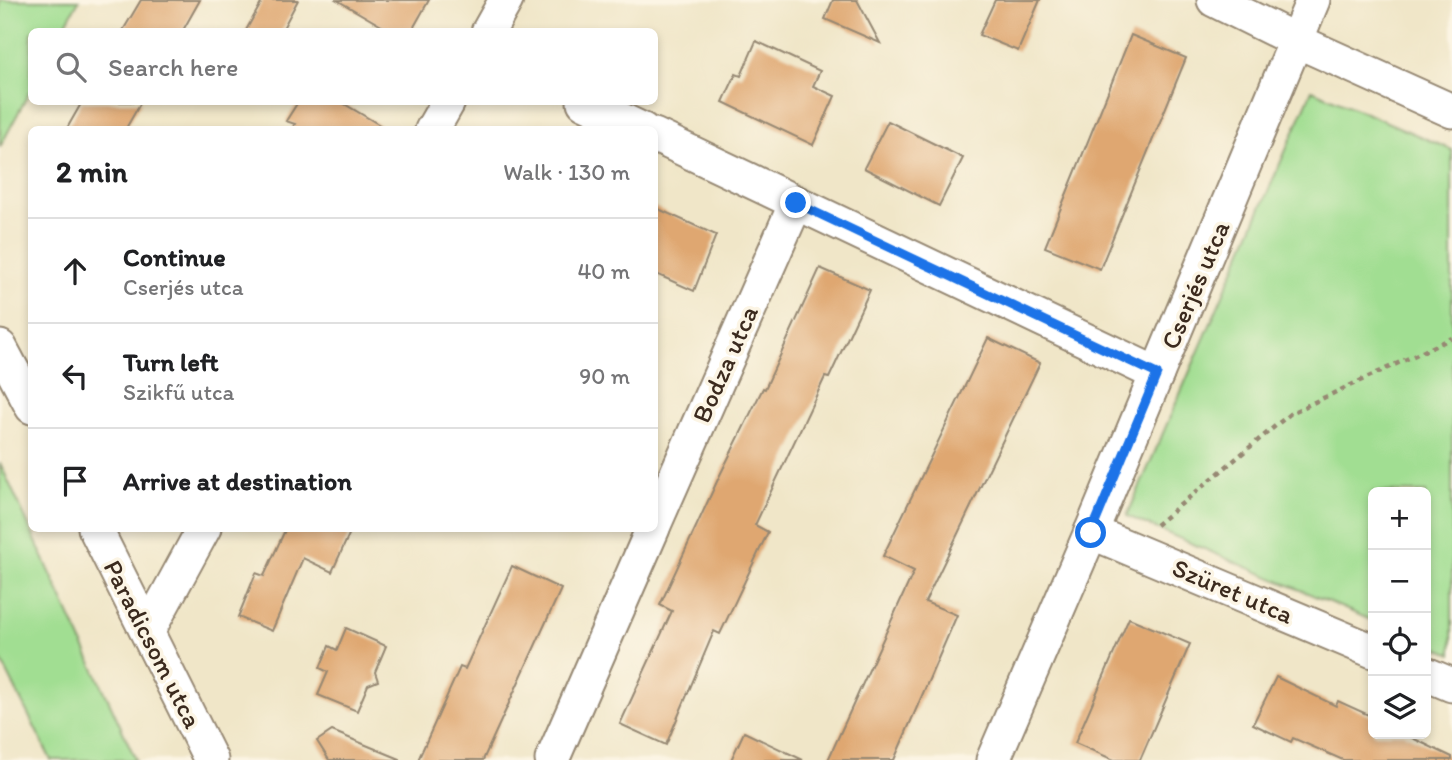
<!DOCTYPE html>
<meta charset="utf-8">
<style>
body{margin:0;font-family:Itim,sans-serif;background:#f6f6f6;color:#202124}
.controls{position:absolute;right:21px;bottom:21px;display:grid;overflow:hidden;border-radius:10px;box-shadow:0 4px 10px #0003}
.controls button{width:63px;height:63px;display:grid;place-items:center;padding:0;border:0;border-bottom:2px solid #e0e0e0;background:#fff;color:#202124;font:35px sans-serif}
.stop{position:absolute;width:21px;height:21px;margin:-16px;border:5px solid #1a73e8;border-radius:50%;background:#fff}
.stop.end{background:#1a73e8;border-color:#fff;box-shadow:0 2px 7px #0008}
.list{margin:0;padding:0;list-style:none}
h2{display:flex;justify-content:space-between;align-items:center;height:91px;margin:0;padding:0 28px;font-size:30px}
h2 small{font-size:23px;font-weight:400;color:#757577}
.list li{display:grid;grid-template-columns:46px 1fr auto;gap:21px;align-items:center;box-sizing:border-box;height:105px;padding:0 28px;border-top:2px solid #e0e0e0}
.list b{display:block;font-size:26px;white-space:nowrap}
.list p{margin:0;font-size:23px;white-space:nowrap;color:#757577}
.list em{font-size:23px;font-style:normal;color:#757577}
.icon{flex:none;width:38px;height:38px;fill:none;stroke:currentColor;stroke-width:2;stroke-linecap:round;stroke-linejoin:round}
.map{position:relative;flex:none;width:1452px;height:760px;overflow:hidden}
.search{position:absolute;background:#fff;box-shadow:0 4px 10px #0003;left:28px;top:28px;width:630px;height:77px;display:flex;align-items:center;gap:18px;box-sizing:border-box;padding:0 24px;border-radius:10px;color:#757577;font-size:26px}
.panel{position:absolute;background:#fff;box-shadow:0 4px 10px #0003;left:28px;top:126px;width:630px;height:406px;border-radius:10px}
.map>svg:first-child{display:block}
.green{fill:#a1de92;stroke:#6e8458;stroke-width:2}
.building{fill:#dfa771}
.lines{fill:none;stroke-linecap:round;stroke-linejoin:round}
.street-casing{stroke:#968873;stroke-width:37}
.path{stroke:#968873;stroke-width:4.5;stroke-dasharray:5 5;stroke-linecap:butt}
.street{stroke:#fff;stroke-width:33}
.route{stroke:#1a73e8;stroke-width:9}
.labels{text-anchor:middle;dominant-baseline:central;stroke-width:7;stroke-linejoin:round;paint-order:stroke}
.street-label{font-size:26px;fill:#3b2a1e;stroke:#fcf5e5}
</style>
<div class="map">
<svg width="1452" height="760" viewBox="0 0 1452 760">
<rect width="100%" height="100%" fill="#fcf5e5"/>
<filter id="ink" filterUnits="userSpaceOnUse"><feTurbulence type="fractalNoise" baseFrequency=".0143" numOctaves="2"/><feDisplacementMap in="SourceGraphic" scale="14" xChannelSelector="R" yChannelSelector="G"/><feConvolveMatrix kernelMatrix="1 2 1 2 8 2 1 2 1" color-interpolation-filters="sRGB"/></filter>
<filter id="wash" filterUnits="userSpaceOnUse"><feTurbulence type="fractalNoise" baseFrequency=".00686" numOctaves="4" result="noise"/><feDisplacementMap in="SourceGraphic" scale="28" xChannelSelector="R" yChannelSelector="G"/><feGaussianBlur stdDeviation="1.57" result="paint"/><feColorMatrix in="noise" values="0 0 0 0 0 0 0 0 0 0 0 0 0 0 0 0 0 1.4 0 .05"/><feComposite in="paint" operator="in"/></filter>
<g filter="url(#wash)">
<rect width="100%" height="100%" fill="#f0e6c8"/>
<!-- green -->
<g class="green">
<path d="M 0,0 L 79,0 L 62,31 L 32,32 L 31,89 L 0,147 Z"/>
<path d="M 1312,90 L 1452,150 L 1452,654 L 1426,643 L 1426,492 L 1373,492 L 1373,621 L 1127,516 Z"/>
<path d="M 0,463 L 136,760 L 51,760 L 0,658 Z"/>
</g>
<g id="blocks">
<!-- building -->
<g class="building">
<path d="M 141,0 L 200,0 L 182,32 L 122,32 Z"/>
<path d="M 263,0 L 298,0 L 281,32 L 245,32 Z"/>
<path d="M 337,0 L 429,0 L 411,32 L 392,32 Z"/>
<path d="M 833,0 L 857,0 L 880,43 L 825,19 Z"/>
<path d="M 995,0 L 1040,0 L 1018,51 L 979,35 Z"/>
<path d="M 1131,35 L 1186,58 L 1100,269 L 1045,247 Z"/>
<path d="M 756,41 L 820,71 L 813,86 L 835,96 L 813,145 L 723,102 L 736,74 L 741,76 Z"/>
<path d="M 82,102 L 141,102 L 125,130 L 66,130 Z"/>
<path d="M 298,102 L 341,102 L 388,130 L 291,130 L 295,124 L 286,121 Z"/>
<path d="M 888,121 L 963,158 L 939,206 L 864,168 Z"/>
<path d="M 654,207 L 716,235 L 694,291 L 654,273 Z"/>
<path d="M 820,268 L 870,290 L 829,378 L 825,377 L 755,525 L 768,532 L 720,634 L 714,631 L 666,745 L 620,724 L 672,611 L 660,605 L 720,475 L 763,388 L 765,389 Z"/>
<path d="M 988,338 L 1040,363 L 925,602 L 957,615 L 894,760 L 828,760 L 914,571 L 883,556 Z"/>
<path d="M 286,528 L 352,528 L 332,572 L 303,558 L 272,631 L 238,617 L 256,573 L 264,576 Z"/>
<path d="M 512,566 L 561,589 L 483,760 L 418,760 L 460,667 L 465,669 Z"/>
<path d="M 1129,618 L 1190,644 L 1140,760 L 1114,760 L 1075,743 Z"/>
<path d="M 346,628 L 386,646 L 375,672 L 378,681 L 368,685 L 357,711 L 318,695 L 328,672 L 320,668 L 329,646 L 337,650 Z"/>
<path d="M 1276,677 L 1336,706 L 1338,701 L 1373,717 L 1373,734 L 1404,734 L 1452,757 L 1452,760 L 1343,760 L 1293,738 L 1291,742 L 1253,724 Z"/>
<path d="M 332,731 L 400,759 L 400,760 L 329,760 L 317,741 Z"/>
<path d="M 744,732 L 803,760 L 731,760 Z"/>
</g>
</g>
</g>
<g filter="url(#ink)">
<use href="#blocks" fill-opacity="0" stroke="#968873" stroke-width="2"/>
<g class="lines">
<defs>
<g id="street">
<path d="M 1214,0 L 1297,41 L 1452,111"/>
<path d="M 488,32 L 506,0"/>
<path d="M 584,102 L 643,130"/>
<path d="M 432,130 L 448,102"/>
<path d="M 654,135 L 1157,374"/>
<path d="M 0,347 L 32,407"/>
<path d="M 654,525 L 796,203"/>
<path d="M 95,528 L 211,760"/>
<path d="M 1091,532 L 1373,651"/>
<path d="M 148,631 L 204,528"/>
<path d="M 1426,674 L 1452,685"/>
<path d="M 552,760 L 653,528"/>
<path d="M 993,760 L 1091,532 L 1313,0"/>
</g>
</defs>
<!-- street casing -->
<use href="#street" class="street-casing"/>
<!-- path -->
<path class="path" d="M 1156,525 L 1291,413 L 1452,338"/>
<!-- street -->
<use href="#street" class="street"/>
</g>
</g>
<g class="lines" filter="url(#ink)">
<!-- route -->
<path class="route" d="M 796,203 L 1157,374 L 1091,533"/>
</g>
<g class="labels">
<!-- street labels -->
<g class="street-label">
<text transform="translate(1195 285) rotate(-67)">Cserjés utca</text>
<text transform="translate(725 364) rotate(-66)">Bodza utca</text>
<text transform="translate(1233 591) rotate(23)">Szüret utca</text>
<text transform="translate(153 644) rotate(63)">Paradicsom utca</text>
</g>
</g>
</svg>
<div class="controls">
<button>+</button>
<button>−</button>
<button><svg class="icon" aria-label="locate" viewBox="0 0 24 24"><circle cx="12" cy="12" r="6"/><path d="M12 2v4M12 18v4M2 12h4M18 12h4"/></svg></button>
<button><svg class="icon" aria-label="layers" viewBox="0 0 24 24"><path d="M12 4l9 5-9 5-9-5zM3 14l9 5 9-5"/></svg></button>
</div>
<div class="stop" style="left:1091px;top:533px"></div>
<div class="stop end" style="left:796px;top:203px"></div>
<div class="search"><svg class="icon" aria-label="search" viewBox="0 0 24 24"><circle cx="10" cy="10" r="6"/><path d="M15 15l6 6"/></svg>Search here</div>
<section class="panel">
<h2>2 min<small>Walk · 130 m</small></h2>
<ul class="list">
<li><svg class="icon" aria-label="ahead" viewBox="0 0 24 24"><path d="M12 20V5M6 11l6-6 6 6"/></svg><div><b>Continue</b><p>Cserjés utca</p></div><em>40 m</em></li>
<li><svg class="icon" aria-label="left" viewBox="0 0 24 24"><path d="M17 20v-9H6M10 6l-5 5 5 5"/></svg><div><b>Turn left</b><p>Szikfű utca</p></div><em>90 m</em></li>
<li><svg class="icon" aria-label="arrive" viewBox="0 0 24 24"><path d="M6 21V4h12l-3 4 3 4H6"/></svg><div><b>Arrive at destination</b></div></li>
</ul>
</section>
</div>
